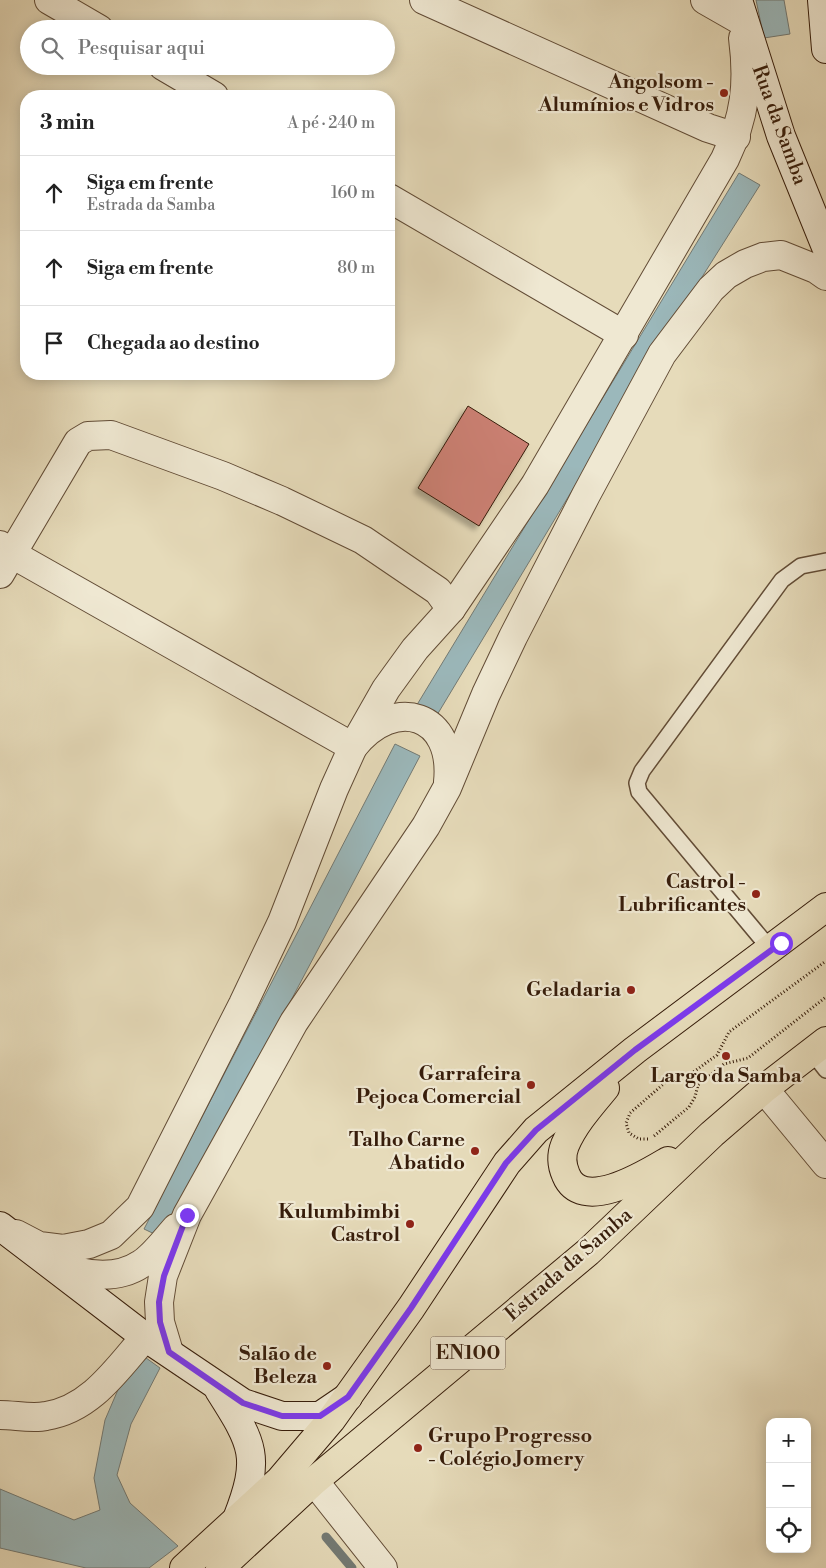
<!DOCTYPE html>
<html lang="pt">
<meta charset="utf-8">
<style>
body{margin:0;font-family:"Libre Bodoni",serif;background:#f2f2f2;color:#222}
.controls{position:absolute;right:15px;bottom:15px;display:grid;overflow:hidden;border-radius:10px;box-shadow:0 2px 12px #0003}
.controls button{width:45px;height:45px;display:grid;place-items:center;padding:0;border:0;border-bottom:1px solid #e0e0e0;background:#fff;color:#222;font:25px sans-serif}
.stop{position:absolute;width:15px;height:15px;margin:-11px;border:4px solid #7c3aed;border-radius:50%;background:#fff}
.stop.end{background:#7c3aed;border-color:#fff;box-shadow:0 1px 5px #0008}
.list{margin:0;padding:0;list-style:none}
h2{display:flex;justify-content:space-between;align-items:center;height:65px;margin:0;padding:0 20px;font-size:21px}
h2 small{font-size:16px;font-weight:400;color:#767676}
.list li{display:grid;grid-template-columns:32px 1fr auto;gap:15px;align-items:center;box-sizing:border-box;height:75px;padding:0 20px;border-top:1px solid #e0e0e0}
.list b{display:block;font-size:19px;white-space:nowrap}
.list p{margin:0;font-size:16px;white-space:nowrap;color:#767676}
.list em{font-size:16px;font-style:normal;color:#767676}
.icon{flex:none;width:28px;height:28px;fill:none;stroke:currentColor;stroke-width:2;stroke-linecap:round;stroke-linejoin:round}
.map{position:relative;flex:none;width:826px;height:1568px;overflow:hidden}
.search{position:absolute;background:#fff;box-shadow:0 2px 12px #0003;left:20px;top:20px;width:375px;height:55px;display:flex;align-items:center;gap:12px;box-sizing:border-box;padding:0 18px;border-radius:28px;color:#767676;font-size:19px}
.panel{position:absolute;background:#fff;box-shadow:0 2px 12px #0003;left:20px;top:90px;width:375px;height:290px;border-radius:20px}
.map>svg:first-child{display:block}
.water{fill:#9bb8bb;stroke:#737a74}
.lines{fill:none;stroke-linecap:round;stroke-linejoin:round}
.stream{stroke:#737a74;stroke-width:9}
.building{fill:#cb8073;stroke:#361c0a;filter:url(#shadow)}
.lane-casing{stroke:#624c36;stroke-width:18}
.street-casing{stroke:#624c36;stroke-width:30}
.secondary-casing{stroke:#361c0a;stroke-width:30}
.primary-casing{stroke:#361c0a;stroke-width:30}
.path{stroke:#361c0a;stroke-width:3;stroke-dasharray:1 2.5;stroke-linecap:butt}
.lane{stroke:#efe8d2;stroke-width:15}
.street{stroke:#efe8d2;stroke-width:28}
.secondary{stroke:#efe8d2;stroke-width:28}
.primary{stroke:#e6dbba;stroke-width:28}
.route{stroke:#7c3aed;stroke-width:6}
.poi-dot{fill:#8f2418;stroke:#efe8d2;stroke-width:2}
.labels{text-anchor:middle;dominant-baseline:central;stroke-width:4.5;stroke-linejoin:round;paint-order:stroke}
.shield{fill:#efe8d2;stroke:#6e5946;stroke-width:1}
.shield-label{font-size:19px;font-weight:bold;fill:#361c0a}
.poi-label{font-size:20px;font-weight:bold;fill:#361c0a;stroke:#efe8d2;text-anchor:end}
.street-label{font-size:20px;fill:#361c0a;stroke:#efe8d2}
</style>
<div class="map">
<svg width="826" height="1568" viewBox="0 0 826 1568">
<defs>
<filter id="shadow"><feDropShadow dx="-4.5" dy="4.5" stdDeviation="2.5" flood-color="#0004"/></filter>
</defs>
<rect width="100%" height="100%" fill="#e6dbba"/>
<filter id="stains"><feTurbulence type="fractalNoise" baseFrequency=".004" numOctaves="4"/><feColorMatrix values="0 0 0 0 .2 0 0 0 0 .09 0 0 0 0 .02 0 0 0 .5 -.17"/></filter>
<radialGradient id="worn" r=".72"><stop offset=".6" stop-color="#630" stop-opacity="0"/><stop offset="1" stop-color="#630" stop-opacity=".3"/></radialGradient>
<!-- water -->
<g class="water">
<path d="M 756,0 L 784,0 L 790,34 L 764,38 Z"/>
<path d="M 739,173 L 760,185 L 668,331 L 434,720 L 415,708 Z"/>
<path d="M 395,744 L 420,756 L 165,1239 L 144,1229 Z"/>
<path d="M 135,1350 L 160,1368 L 131,1424 L 117,1475 L 130,1503 L 178,1546 L 149,1568 L 86,1568 L 0,1548 L 0,1489 L 74,1520 L 100,1510 L 94,1478 L 105,1420 Z"/>
</g>
<g class="lines">
<!-- stream -->
<path class="stream" d="M 326,1537 L 352,1568"/>
</g>
<!-- building -->
<path class="building" d="M 468,406 L 529,444 L 479,526 L 418,488 Z"/>
<g class="lines">
<defs>
<g id="lane">
<path d="M 771,950 L 639,792 L 637,783 L 642,771 L 782,580 L 801,566 L 826,561"/>
<path d="M 812,1052 L 826,1070"/>
</g>
<g id="street">
<path d="M 49,0 L 99,29"/>
<path d="M 424,0 L 708,128 L 736,137"/>
<path d="M 705,0 L 740,20"/>
<path d="M 163,66 L 214,96"/>
<path d="M 389,198 L 624,335"/>
<path d="M 0,545 L 12,554 L 353,747 C 395,694 455,714 448,782"/>
<path d="M 0,574 L 78,442 L 88,436 L 111,435 L 223,476 L 282,501 L 363,540 L 438,591 L 451,609"/>
<path d="M 764,1089 L 826,1164"/>
<path d="M 16,1234 L 39,1246 L 63,1249 L 89,1244 L 111,1235 L 140,1207 L 243,1004 L 282,922 L 334,789 L 353,747 L 386,689 L 415,649 L 451,609 L 535,485 L 725,159 C 745,117 749,84 743,38"/>
<path d="M 51,1263 C 78,1274 114,1282 141,1264 C 154,1256 166,1239 176,1228"/>
<path d="M 169,1352 L 160,1322 L 159,1302 L 163,1276 L 187,1215 L 294,1022 L 426,826 L 447,788 L 486,694 L 513,637 L 586,495 L 662,354 L 711,289 L 726,275 L 745,264 L 763,257 L 781,255 L 816,269 L 826,276"/>
<path d="M 0,1415 C 15,1415 32,1419 46,1416 C 91,1409 117,1369 145,1337"/>
<path d="M 314,1481 L 383,1568"/>
</g>
<g id="secondary">
<path d="M 738,0 L 781,136 L 826,247"/>
<path d="M 822,0 L 826,49"/>
<path d="M 0,1226 L 145,1337 L 243,1403 L 282,1416 L 320,1416 L 348,1397"/>
<path d="M 219,1390 C 254,1445 261,1457 237,1519"/>
</g>
<g id="primary">
<path d="M 605,1088 C 590,1106 574,1124 565,1145 C 561,1155 562,1166 566,1175 C 582,1214 646,1174 668,1161"/>
<path d="M 184,1568 L 280,1480 L 331,1420 L 411,1308 L 507,1163 L 536,1130 L 635,1050 L 826,907"/>
<path d="M 220,1568 L 314,1481 L 588,1252 L 712,1134 L 764,1089 L 826,1041"/>
</g>
</defs>
<!-- lane casing -->
<use href="#lane" class="lane-casing"/>
<!-- street casing -->
<use href="#street" class="street-casing"/>
<!-- secondary casing -->
<use href="#secondary" class="secondary-casing"/>
<!-- primary casing -->
<use href="#primary" class="primary-casing"/>
<!-- path -->
<g class="path">
<path d="M 654,1136 L 689,1107 L 695,1097 L 698,1085 L 724,1064 L 748,1058 L 826,997"/>
<path d="M 648,1139 L 639,1139 L 629,1133 L 626,1123 L 630,1113 L 667,1081 L 692,1073 L 717,1055 L 729,1032 L 826,961"/>
</g>
<!-- lane -->
<use href="#lane" class="lane"/>
<!-- street -->
<use href="#street" class="street"/>
<!-- secondary -->
<use href="#secondary" class="secondary"/>
<!-- primary -->
<use href="#primary" class="primary"/>
</g>
<g class="lines">
<!-- route -->
<path class="route" d="M 187,1215 L 164,1276 L 159,1302 L 160,1322 L 169,1352 L 243,1403 L 282,1416 L 320,1416 L 348,1397 L 411,1308 L 506,1163 L 536,1130 L 635,1050 L 781,943"/>
</g>
<!-- markers -->
<g class="poi-dot">
<circle cx="724" cy="93" r="5"/>
<circle cx="756" cy="894" r="5"/>
<circle cx="631" cy="990" r="5"/>
<circle cx="726" cy="1056" r="5"/>
<circle cx="531" cy="1085" r="5"/>
<circle cx="475" cy="1151" r="5"/>
<circle cx="410" cy="1224" r="5"/>
<circle cx="327" cy="1366" r="5"/>
<circle cx="418" cy="1448" r="5"/>
</g>
<g class="labels">
<!-- shield labels -->
<rect class="shield" x="430.5" y="1336.5" width="75" height="33" rx="4"/>
<g class="shield-label">
<text x="468" y="1353">EN100</text>
</g>
<!-- poi labels -->
<g class="poi-label">
<text x="714" y="82">Angolsom -<tspan x="714" dy="23">Alumínios e Vidros</tspan></text>
<text x="746" y="882">Castrol -<tspan x="746" dy="23">Lubrificantes</tspan></text>
<text x="621" y="990">Geladaria</text>
<text x="521" y="1074">Garrafeira<tspan x="521" dy="23">Pejoca Comercial</tspan></text>
<text x="726" y="1076" text-anchor="middle">Largo da Samba</text>
<text x="465" y="1140">Talho Carne<tspan x="465" dy="23">Abatido</tspan></text>
<text x="400" y="1212">Kulumbimbi<tspan x="400" dy="23">Castrol</tspan></text>
<text x="317" y="1354">Salão de<tspan x="317" dy="23">Beleza</tspan></text>
<text x="428" y="1436" text-anchor="start">Grupo Progresso<tspan x="428" dy="23">- Colégio Jomery</tspan></text>
</g>
<!-- street labels -->
<g class="street-label">
<text transform="translate(779 125) rotate(70)">Rua da Samba</text>
<text transform="translate(569 1265) rotate(-41)">Estrada da Samba</text>
</g>
</g>
<rect width="100%" height="100%" filter="url(#stains)"/>
<rect width="100%" height="100%" fill="url(#worn)"/>
</svg>
<div class="controls">
<button>+</button>
<button>−</button>
<button><svg class="icon" aria-label="locate" viewBox="0 0 24 24"><circle cx="12" cy="12" r="6"/><path d="M12 2v4M12 18v4M2 12h4M18 12h4"/></svg></button>
</div>
<div class="stop" style="left:781px;top:943px"></div>
<div class="stop end" style="left:187px;top:1215px"></div>
<div class="search"><svg class="icon" aria-label="search" viewBox="0 0 24 24"><circle cx="10" cy="10" r="6"/><path d="M15 15l6 6"/></svg>Pesquisar aqui</div>
<section class="panel">
<h2>3 min<small>A pé · 240 m</small></h2>
<ul class="list">
<li><svg class="icon" aria-label="ahead" viewBox="0 0 24 24"><path d="M12 20V5M6 11l6-6 6 6"/></svg><div><b>Siga em frente</b><p>Estrada da Samba</p></div><em>160 m</em></li>
<li><svg class="icon" aria-label="ahead" viewBox="0 0 24 24"><path d="M12 20V5M6 11l6-6 6 6"/></svg><div><b>Siga em frente</b></div><em>80 m</em></li>
<li><svg class="icon" aria-label="arrive" viewBox="0 0 24 24"><path d="M6 21V4h12l-3 4 3 4H6"/></svg><div><b>Chegada ao destino</b></div></li>
</ul>
</section>
</div>
